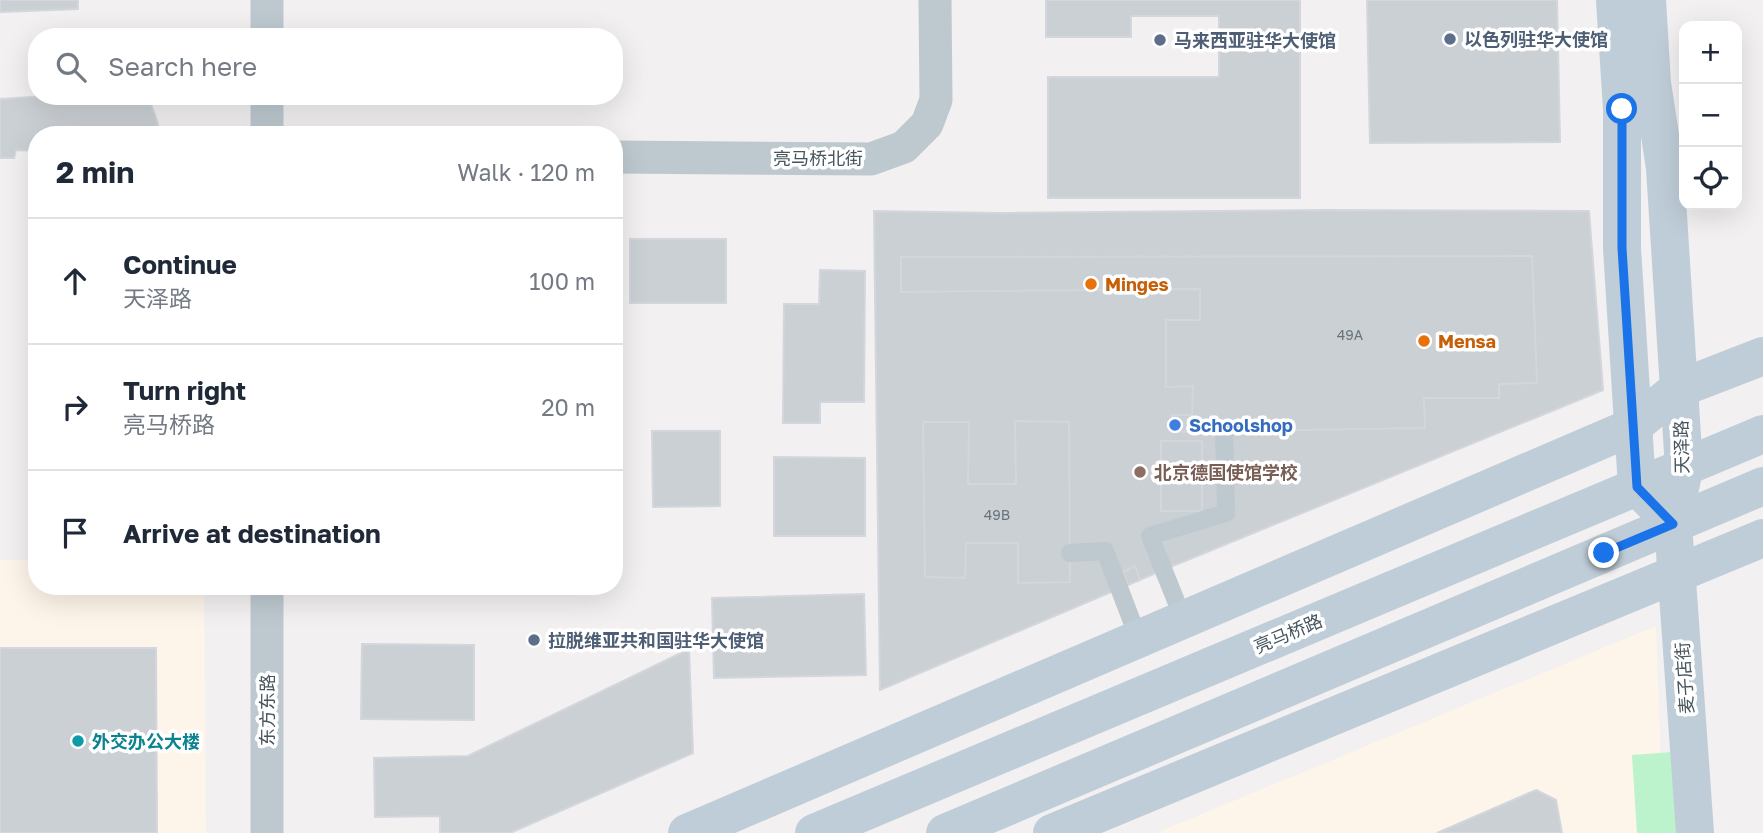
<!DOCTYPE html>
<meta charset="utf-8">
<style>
body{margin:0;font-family:"Golos Text","Noto Sans SC",sans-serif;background:#f6f6f7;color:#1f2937}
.controls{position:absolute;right:21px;top:21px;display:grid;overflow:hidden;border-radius:14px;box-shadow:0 7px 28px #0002}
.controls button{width:63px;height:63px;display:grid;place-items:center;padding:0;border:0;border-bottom:2px solid #e0e1e3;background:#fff;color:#1f2937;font:35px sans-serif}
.stop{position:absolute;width:21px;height:21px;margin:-16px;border:5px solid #1a73e8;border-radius:50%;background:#fff}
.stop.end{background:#1a73e8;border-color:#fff;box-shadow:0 2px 7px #0008}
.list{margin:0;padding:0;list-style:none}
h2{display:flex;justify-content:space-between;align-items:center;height:91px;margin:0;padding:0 28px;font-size:30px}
h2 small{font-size:23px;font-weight:400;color:#747a83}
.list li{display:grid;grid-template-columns:46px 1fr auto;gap:21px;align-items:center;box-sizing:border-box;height:126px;padding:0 28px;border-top:2px solid #e0e1e3}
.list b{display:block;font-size:26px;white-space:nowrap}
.list p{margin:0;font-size:23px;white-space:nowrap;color:#747a83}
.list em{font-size:23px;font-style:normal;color:#747a83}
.icon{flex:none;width:38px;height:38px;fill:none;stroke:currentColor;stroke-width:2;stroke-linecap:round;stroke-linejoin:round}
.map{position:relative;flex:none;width:1763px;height:833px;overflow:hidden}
.search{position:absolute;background:#fff;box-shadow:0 7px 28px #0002;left:28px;top:28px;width:595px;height:77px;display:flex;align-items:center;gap:18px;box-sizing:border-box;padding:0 24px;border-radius:28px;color:#747a83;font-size:26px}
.panel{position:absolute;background:#fff;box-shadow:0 7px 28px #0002;left:28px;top:126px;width:595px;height:469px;border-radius:28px}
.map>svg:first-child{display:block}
.commercial{fill:#fdf5e9}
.green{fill:#bcf2cc}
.building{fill:#cbd0d5;stroke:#d3d6dc;stroke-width:2}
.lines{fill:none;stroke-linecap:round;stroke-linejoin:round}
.lane{stroke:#bdc9cf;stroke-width:18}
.street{stroke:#bdc9cf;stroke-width:33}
.secondary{stroke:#bfcdd8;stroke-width:38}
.route{stroke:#1a73e8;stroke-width:9}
.service-dot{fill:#5c6f8a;stroke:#fff;stroke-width:2.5}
.food-dot{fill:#e8710a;stroke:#fff;stroke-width:2.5}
.shop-dot{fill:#3f7fe0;stroke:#fff;stroke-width:2.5}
.education-dot{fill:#8d6e63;stroke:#fff;stroke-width:2.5}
.culture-dot{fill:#0f9aa8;stroke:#fff;stroke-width:2.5}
.labels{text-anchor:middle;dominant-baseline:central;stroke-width:7;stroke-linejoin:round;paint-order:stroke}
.number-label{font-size:14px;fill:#67747c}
.service-label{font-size:18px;font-weight:bold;fill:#4e5e75;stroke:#fff;text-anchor:start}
.street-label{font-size:18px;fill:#46555e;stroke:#fff}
.food-label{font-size:18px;font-weight:bold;fill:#c56008;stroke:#fff;text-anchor:start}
.shop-label{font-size:18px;font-weight:bold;fill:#366cbe;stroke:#fff;text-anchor:start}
.education-label{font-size:18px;font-weight:bold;fill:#785e54;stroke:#fff;text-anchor:start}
.culture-label{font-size:18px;font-weight:bold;fill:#0d838f;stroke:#fff;text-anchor:start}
</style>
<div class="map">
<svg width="1763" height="833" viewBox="0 0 1763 833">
<rect width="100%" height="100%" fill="#f2f0f0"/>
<!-- commercial -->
<g class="commercial">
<path d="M 0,560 L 37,560 L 37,586 L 204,586 L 206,833 L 0,833 Z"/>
<path d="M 1656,626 L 1663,833 L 1156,833 Z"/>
</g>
<!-- green -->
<path class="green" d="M 1673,752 L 1680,833 L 1637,833 L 1632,755 Z"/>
<!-- building -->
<g class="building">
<path d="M 0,0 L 78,0 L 78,9 L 0,12 Z"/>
<path d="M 1046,0 L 1300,0 L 1300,198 L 1048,198 L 1048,77 L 1219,77 L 1219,16 L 1131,16 L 1131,37 L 1046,37 Z"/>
<path d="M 1367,0 L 1557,0 L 1560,142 L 1370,143 Z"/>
<path d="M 47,96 L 148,96 L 158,124 L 153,135 L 37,135 L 37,151 L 16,150 L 14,158 L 0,158 L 0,99 Z"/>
<path d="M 1325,210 L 1589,211 L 1603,390 L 1163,570 L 880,690 L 874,211 L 998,213 Z"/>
<rect x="630" y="239" width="96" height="64"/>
<path d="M 1532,256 L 1537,383 L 1499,384 L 1499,398 L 1424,398 L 1425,428 L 1172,432 L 1172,415 L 1192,415 L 1193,386 L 1166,387 L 1166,320 L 1200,320 L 1200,289 L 901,292 L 901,257 Z"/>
<path d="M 820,270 L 865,271 L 864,402 L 820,402 L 820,423 L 783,423 L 784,304 L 819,304 Z"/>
<path d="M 1015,421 L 1069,422 L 1070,582 L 1018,583 L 1018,543 L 966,543 L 965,578 L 925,577 L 923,422 L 969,422 L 968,484 L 1016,484 Z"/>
<path d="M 652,431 L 720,431 L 720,506 L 653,507 Z"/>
<rect x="1161" y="441" width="41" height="70"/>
<path d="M 774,457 L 865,458 L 865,536 L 774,536 Z"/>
<path d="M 1135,566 L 1140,580 L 1128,585 L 1123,572 Z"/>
<path d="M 864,594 L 866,675 L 714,678 L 712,598 Z"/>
<path d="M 362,644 L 474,645 L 474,720 L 361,719 Z"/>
<path d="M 0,648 L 156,648 L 157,833 L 0,833 Z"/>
<path d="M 689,649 L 693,753 L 510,833 L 440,833 L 440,816 L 375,817 L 374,758 L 468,756 Z"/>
<path d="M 1536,790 L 1556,800 L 1562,833 L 1437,833 Z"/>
</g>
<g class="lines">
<!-- lane -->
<g class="lane">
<path d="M 1070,553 L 1105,551 L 1139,640"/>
<path d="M 1184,621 L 1150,536 L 1226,513 L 1224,431"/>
</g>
<!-- street -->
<g class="street">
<path d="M 267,37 L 267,0"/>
<path d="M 267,135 L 267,96"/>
<path d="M 614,157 L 871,159 L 904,147 L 927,124 L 936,100 L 935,0"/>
<path d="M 267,586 L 267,833"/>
</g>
<!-- secondary -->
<g class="secondary">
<path d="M 1615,0 L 1622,109 L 1622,248 L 1637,487 L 1655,505"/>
<path d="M 1647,0 L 1652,83 L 1665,168 L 1684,468 L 1673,524 L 1695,833"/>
<path d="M 687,833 L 1632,427 L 1678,389 L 1763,356"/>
<path d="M 814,833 L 1763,434"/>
<path d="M 945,833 L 1763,486"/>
<path d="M 1052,833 L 1763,538"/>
</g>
</g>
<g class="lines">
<!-- route -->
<path class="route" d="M 1604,553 L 1673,524 L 1637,487 L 1622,248 L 1622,109"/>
</g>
<!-- markers -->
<g class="service-dot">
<circle cx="1450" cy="39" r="7"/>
<circle cx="1160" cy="40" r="7"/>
<circle cx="534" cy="640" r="7"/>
</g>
<g class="food-dot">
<circle cx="1091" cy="284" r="7"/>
<circle cx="1424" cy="341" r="7"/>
</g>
<circle class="shop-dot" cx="1175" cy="425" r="7"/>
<circle class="education-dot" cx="1140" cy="472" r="7"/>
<circle class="culture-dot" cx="78" cy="741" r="7"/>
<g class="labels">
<!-- number labels -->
<g class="number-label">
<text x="1350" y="334">49A</text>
<text x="997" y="514">49B</text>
</g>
<!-- service labels -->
<g class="service-label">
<text x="1464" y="39">以色列驻华大使馆</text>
<text x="1174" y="40">马来西亚驻华大使馆</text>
<text x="548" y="640">拉脱维亚共和国驻华大使馆</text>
</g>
<!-- street labels -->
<g class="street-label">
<text x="818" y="158">亮马桥北街</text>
<text transform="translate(1681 447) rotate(-91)">天泽路</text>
<text transform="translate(1288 633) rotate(-23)">亮马桥路</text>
<text transform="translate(1684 678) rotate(-94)">麦子店街</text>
<text transform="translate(267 710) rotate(-90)">东方东路</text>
</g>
<!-- food labels -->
<g class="food-label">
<text x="1105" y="284">Minges</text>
<text x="1438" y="341">Mensa</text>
</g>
<!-- shop labels -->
<g class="shop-label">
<text x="1189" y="425">Schoolshop</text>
</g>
<!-- education labels -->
<g class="education-label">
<text x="1154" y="472">北京德国使馆学校</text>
</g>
<!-- culture labels -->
<g class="culture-label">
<text x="92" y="741">外交办公大楼</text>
</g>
</g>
</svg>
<div class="controls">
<button>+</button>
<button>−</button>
<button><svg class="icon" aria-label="locate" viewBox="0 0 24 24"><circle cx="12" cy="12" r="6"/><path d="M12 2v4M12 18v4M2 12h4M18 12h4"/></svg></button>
</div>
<div class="stop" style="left:1622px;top:109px"></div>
<div class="stop end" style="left:1604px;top:553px"></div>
<div class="search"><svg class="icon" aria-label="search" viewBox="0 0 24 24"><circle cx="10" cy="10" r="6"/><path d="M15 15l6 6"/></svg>Search here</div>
<section class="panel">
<h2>2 min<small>Walk · 120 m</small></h2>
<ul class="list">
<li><svg class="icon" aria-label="ahead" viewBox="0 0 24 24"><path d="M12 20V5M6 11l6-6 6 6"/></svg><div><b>Continue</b><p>天泽路</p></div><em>100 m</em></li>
<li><svg class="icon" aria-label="right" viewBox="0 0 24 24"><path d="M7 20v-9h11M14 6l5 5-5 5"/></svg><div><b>Turn right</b><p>亮马桥路</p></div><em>20 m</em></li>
<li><svg class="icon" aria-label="arrive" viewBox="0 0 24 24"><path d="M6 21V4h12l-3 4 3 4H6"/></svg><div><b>Arrive at destination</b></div></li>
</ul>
</section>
</div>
